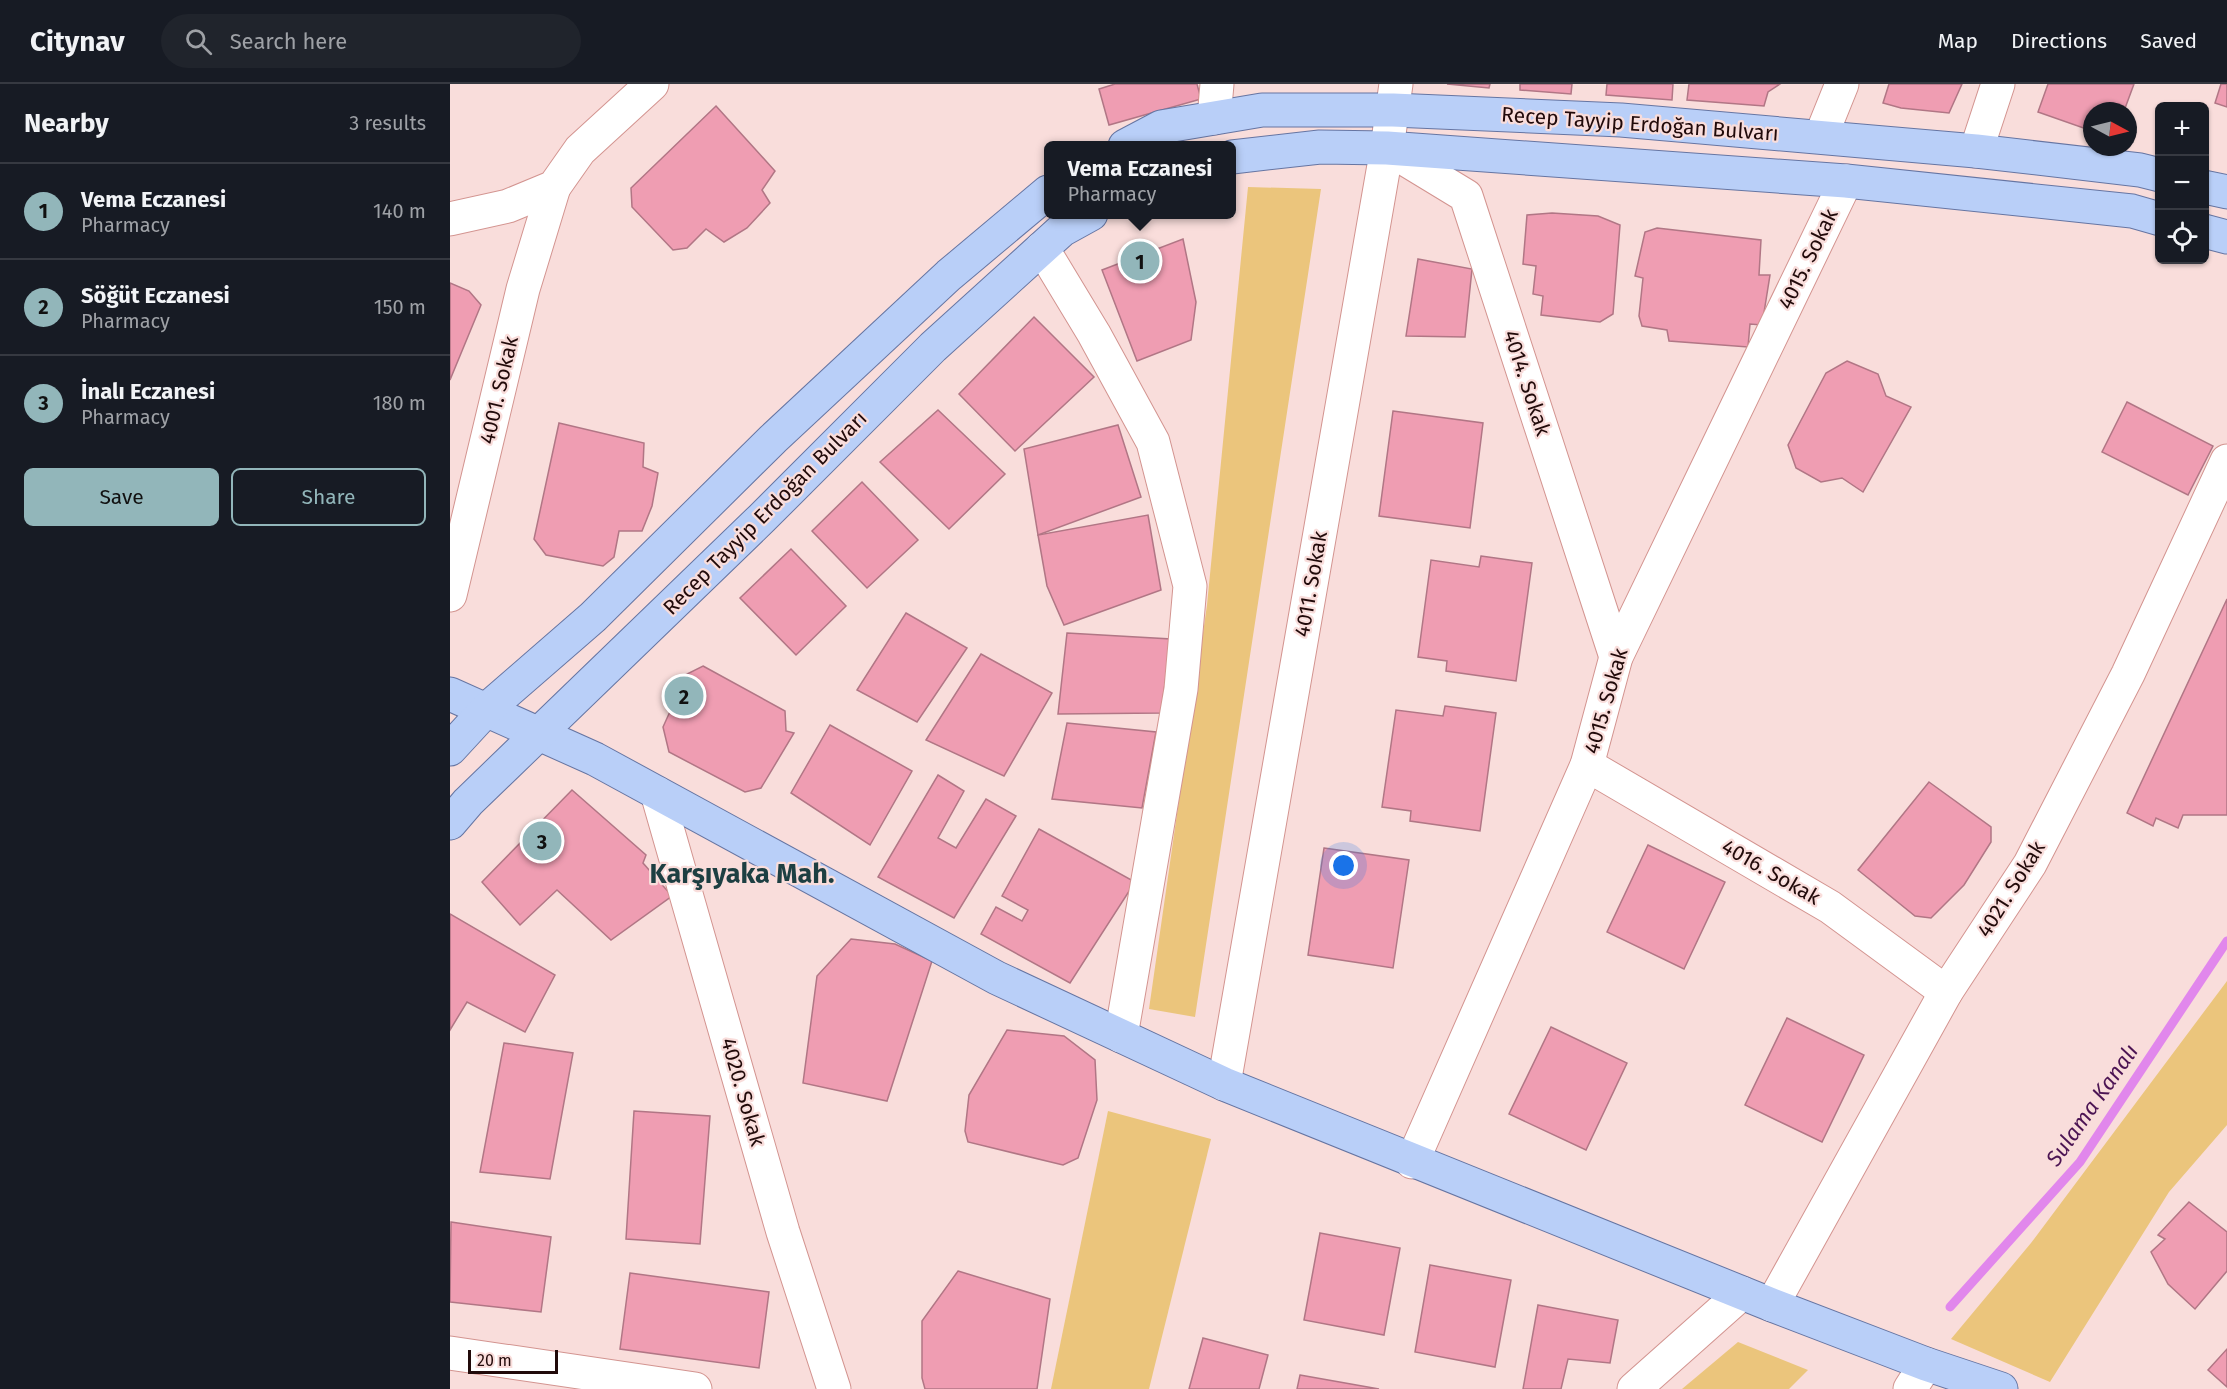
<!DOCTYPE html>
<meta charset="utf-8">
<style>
body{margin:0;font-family:"Fira Sans",sans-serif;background:#20242c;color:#f1f3f6}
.controls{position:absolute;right:18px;top:18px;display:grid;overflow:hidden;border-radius:9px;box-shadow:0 2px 4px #0004}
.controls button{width:54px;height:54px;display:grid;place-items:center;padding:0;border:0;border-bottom:2px solid #363941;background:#171b24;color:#f1f3f6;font:30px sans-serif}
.compass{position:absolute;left:1633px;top:18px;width:54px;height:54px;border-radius:50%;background:#171b24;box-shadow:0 2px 4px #0004;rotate:97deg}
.scale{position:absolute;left:18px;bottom:15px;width:90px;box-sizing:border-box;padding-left:6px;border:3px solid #210a0a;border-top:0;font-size:16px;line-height:21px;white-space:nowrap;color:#210a0a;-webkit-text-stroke:4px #f9dddb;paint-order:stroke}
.you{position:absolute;left:894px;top:782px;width:21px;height:21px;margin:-15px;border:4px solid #fff;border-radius:50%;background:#1a73e8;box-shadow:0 0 0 9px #1a73e833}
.badge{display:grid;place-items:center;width:39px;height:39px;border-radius:50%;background:#92b6ba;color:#111;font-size:20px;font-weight:700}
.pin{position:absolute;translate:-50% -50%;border:3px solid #fff;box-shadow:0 2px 6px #0006}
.popup{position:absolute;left:594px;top:57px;width:192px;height:78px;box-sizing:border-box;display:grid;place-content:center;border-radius:9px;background:#171b24;filter:drop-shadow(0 2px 4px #0005);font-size:20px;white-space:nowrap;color:#9ea1a6}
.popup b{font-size:22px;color:#f1f3f6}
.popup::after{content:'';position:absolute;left:50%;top:100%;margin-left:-12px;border:12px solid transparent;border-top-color:#171b24}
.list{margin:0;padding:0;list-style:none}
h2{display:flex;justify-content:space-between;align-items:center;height:78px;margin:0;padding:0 24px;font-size:26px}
h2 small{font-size:20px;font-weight:400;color:#9ea1a6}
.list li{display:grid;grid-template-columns:39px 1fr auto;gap:18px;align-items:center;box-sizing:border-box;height:96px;padding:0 24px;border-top:2px solid #363941}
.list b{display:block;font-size:22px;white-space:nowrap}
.list p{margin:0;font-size:20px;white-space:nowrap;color:#9ea1a6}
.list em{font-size:20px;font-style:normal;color:#9ea1a6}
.actions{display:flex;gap:12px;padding:18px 24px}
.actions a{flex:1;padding:14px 0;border:2px solid #92b6ba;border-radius:9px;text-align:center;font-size:21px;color:#92b6ba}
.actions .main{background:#92b6ba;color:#111}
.icon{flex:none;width:33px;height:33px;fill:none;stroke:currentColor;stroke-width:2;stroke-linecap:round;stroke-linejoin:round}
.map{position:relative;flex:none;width:1777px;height:1305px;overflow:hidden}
header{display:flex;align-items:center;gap:36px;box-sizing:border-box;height:84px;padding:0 30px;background:#171b24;border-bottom:2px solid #363941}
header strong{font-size:28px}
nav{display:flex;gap:33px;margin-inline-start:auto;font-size:21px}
.search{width:420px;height:54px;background:#20242c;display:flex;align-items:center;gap:15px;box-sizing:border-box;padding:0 21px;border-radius:33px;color:#9ea1a6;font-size:22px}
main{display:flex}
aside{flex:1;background:#171b24}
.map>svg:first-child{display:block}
.green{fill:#ebc57c}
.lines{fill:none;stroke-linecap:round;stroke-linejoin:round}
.stream{stroke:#e187ec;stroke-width:9}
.building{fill:#ef9db2;stroke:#b17685;stroke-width:1.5}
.minor-casing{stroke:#d39490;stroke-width:35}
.major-casing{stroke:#6675a2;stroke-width:35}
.minor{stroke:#fff;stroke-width:33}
.major{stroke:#b9cff8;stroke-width:33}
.labels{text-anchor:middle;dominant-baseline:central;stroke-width:4.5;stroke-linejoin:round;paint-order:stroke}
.street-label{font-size:21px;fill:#210a0a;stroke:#f9dddb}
.water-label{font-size:22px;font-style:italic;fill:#4c1453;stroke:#f9dddb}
.district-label{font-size:27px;font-weight:bold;fill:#1d3f42;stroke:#f9dddb}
</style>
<header>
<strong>Citynav</strong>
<div class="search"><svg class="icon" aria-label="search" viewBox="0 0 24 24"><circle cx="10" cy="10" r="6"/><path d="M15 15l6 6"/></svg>Search here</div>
<nav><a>Map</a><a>Directions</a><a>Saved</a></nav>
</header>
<main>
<aside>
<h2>Nearby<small>3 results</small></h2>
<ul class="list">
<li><span class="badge">1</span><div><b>Vema Eczanesi</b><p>Pharmacy</p></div><em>140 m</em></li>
<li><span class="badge">2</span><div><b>Söğüt Eczanesi</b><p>Pharmacy</p></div><em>150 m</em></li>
<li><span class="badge">3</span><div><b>İnalı Eczanesi</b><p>Pharmacy</p></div><em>180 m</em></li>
</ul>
<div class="actions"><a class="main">Save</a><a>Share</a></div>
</aside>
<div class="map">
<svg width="1777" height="1305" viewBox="0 0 1777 1305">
<rect width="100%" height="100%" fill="#f9dddb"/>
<!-- green -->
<g class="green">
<path d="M 798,103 L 871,105 L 745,933 L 699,925 L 757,521 Z"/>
<path d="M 1777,897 L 1777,1041 L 1719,1108 L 1600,1298 L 1501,1255 L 1581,1159 Z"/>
<path d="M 658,1027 L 761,1055 L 699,1305 L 601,1305 Z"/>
<path d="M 1288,1258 L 1358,1286 L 1339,1305 L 1232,1305 Z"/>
</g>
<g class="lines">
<!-- stream -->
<path class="stream" d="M 1500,1223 L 1630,1078 L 1777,857"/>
</g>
<!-- building -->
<g class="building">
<path d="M 665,0 L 747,0 L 751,15 L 659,41 L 649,5 Z"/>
<path d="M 997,0 L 1040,0 L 1039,4 Z"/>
<path d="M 1070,0 L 1122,0 L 1121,10 L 1070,6 Z"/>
<path d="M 1157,0 L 1223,0 L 1222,16 L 1156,11 Z"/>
<path d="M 1239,0 L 1330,0 L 1318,8 L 1314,22 L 1237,16 Z"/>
<path d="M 1439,0 L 1512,0 L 1499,29 L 1451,24 L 1433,19 Z"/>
<path d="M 1598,0 L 1684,0 L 1674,27 L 1642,27 L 1642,47 L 1588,28 Z"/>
<path d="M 1771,0 L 1777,0 L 1777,23 L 1765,19 Z"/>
<path d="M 266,22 L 325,87 L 312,106 L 320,119 L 297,144 L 274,158 L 256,145 L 237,164 L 223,166 L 182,123 L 181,104 Z"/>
<path d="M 1102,129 L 1148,132 L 1170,141 L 1163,230 L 1150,238 L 1091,231 L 1093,212 L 1083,210 L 1086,182 L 1073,180 L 1077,131 Z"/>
<path d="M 1207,144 L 1311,156 L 1309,191 L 1320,191 L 1312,241 L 1300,240 L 1298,263 L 1219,257 L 1217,246 L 1192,242 L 1189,232 L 1193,194 L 1185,192 L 1195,148 Z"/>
<path d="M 733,155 L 746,218 L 741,256 L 687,277 L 652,186 Z"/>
<path d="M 968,175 L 1022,185 L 1015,253 L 956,252 Z"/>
<path d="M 0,199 L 19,207 L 31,221 L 0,296 Z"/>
<path d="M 584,233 L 644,293 L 565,367 L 509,310 Z"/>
<path d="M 1397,277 L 1428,290 L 1436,312 L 1461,323 L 1413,408 L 1392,394 L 1371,398 L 1346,384 L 1338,361 L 1376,289 Z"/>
<path d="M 1677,318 L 1763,362 L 1738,411 L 1652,368 Z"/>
<path d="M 488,326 L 555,390 L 499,445 L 430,378 Z"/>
<path d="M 943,327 L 1033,339 L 1020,444 L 929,432 Z"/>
<path d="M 109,339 L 194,359 L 193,383 L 208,389 L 202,422 L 192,447 L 169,447 L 164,473 L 153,482 L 96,471 L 84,455 Z"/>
<path d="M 668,341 L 691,413 L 588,451 L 574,365 Z"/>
<path d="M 412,398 L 468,456 L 417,504 L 362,447 Z"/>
<path d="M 698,431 L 711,506 L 614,541 L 597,502 L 588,451 Z"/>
<path d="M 341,465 L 396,522 L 346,571 L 290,514 Z"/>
<path d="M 1031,472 L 1082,479 L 1066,597 L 996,587 L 997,577 L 968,573 L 981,476 L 1029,483 Z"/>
<path d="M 1777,515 L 1777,731 L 1733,731 L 1728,744 L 1706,734 L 1703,742 L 1677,729 Z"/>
<path d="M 456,529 L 517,564 L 467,638 L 407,606 Z"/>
<path d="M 617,549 L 721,555 L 711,629 L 608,630 Z"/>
<path d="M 531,570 L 602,609 L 554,692 L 476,656 Z"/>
<path d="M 253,582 L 335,627 L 336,647 L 344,649 L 311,704 L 295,708 L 219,668 L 213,643 L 237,590 Z"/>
<path d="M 995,622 L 1046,629 L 1030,747 L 960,737 L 961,727 L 932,723 L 946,626 L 993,632 Z"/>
<path d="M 617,639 L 706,648 L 692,724 L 602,715 Z"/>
<path d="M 380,641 L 462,687 L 420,761 L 341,709 Z"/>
<path d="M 488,691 L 514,707 L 488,754 L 506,764 L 536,715 L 566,732 L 504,834 L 428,793 Z"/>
<path d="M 1479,698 L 1541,743 L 1541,758 L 1514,801 L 1481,834 L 1465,832 L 1408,786 Z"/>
<path d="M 122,706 L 196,771 L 193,779 L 222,812 L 161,856 L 107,806 L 70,841 L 32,798 Z"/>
<path d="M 589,745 L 685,798 L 620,899 L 531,850 L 546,823 L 572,837 L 578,826 L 552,812 Z"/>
<path d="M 1198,761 L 1275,798 L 1234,885 L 1157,848 Z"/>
<path d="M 874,764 L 959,776 L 943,884 L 858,871 Z"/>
<path d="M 0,830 L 105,891 L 75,948 L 17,918 L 0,946 Z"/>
<path d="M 401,855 L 445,860 L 482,877 L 437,1017 L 353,999 L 367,892 Z"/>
<path d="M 1337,934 L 1414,971 L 1372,1058 L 1295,1021 Z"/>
<path d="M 1101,943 L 1177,979 L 1136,1066 L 1059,1030 Z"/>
<path d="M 557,946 L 614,952 L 645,976 L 647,1016 L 628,1074 L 613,1081 L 518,1058 L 515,1047 L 519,1011 Z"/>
<path d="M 54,959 L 123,969 L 100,1095 L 30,1088 Z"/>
<path d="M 184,1027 L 260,1032 L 250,1160 L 176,1155 Z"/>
<path d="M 1739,1118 L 1777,1148 L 1777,1187 L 1745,1225 L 1718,1200 L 1701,1168 L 1715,1155 L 1708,1151 Z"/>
<path d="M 1,1138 L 101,1153 L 91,1228 L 0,1218 Z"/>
<path d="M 870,1149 L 950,1164 L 934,1251 L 854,1236 Z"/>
<path d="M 980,1181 L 1061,1196 L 1045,1283 L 965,1268 Z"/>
<path d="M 508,1187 L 600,1215 L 587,1305 L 475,1305 L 472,1294 L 472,1237 Z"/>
<path d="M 180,1189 L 319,1208 L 309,1284 L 170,1265 Z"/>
<path d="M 1088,1221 L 1168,1236 L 1160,1279 L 1118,1275 L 1111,1305 L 1073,1305 Z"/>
<path d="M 753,1254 L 818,1271 L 809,1305 L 739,1305 Z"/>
<path d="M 1777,1265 L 1777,1303 L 1758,1286 Z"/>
<path d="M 850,1291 L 929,1305 L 847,1305 Z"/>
</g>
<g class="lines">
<defs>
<g id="minor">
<path d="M 764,34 L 767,0"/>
<path d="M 1371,52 L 1392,0"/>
<path d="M 937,64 L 1016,112 L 1166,573"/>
<path d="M 1526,67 L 1548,0"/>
<path d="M 0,135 L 58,122 L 104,103 L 130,66 L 202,0"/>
<path d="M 592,164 L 644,250 L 703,358 L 740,502 L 731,605 L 671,952"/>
<path d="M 0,511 L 73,205 L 104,103"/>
<path d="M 1137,681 L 1380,823 L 1496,908"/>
<path d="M 207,709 L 333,1148 L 384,1305"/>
<path d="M 774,1000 L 937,64 L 946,0"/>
<path d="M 962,1078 L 1137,681 L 1166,573 L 1396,97"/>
<path d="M 1322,1221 L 1496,908 L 1580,780 L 1678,590 L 1777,377"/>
<path d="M 0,1269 L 245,1305"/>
<path d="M 1184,1305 L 1292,1209"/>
<path d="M 1460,1305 L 1476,1280"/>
</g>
<g id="major">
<path d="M 675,62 L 711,43 L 812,26 L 943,26 L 1171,36 L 1526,67 L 1690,86 L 1710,91"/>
<path d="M 782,73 L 870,63 L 937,64 L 1396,97 L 1682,127 L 1710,135"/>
<path d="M 1754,103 L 1777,108"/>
<path d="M 1754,147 L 1777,153"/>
<path d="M 0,610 L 145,675 L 547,894 L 774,1000 L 1322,1221 L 1476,1280 L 1551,1305"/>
<path d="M 0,665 L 36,626 L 143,533 L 323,355 L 499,191 L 598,108"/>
<path d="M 0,739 L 18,718 L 312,434 L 483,263 L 612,146 L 641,130"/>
</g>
</defs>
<!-- minor casing -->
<use href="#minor" class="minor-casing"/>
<!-- major casing -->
<use href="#major" class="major-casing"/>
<!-- minor -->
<use href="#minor" class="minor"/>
<!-- major -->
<use href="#major" class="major"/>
</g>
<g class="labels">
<!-- street labels -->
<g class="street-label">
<text transform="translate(1190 40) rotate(4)">Recep Tayyip Erdoğan Bulvarı</text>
<text transform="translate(1358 175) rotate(-64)">4015. Sokak</text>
<text transform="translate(1077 299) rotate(72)">4014. Sokak</text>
<text transform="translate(49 306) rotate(-77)">4001. Sokak</text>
<text transform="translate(315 429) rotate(-45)">Recep Tayyip Erdoğan Bulvarı</text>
<text transform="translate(861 500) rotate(-80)">4011. Sokak</text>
<text transform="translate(1156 617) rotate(-74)">4015. Sokak</text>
<text transform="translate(1321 788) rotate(30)">4016. Sokak</text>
<text transform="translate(1561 805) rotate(-58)">4021. Sokak</text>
<text transform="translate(293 1008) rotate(74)">4020. Sokak</text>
</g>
<!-- water labels -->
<g class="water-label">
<text transform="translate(1642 1021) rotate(-55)">Sulama Kanalı</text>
</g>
<!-- district labels -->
<g class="district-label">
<text x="292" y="790">Karşıyaka Mah.</text>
</g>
</g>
</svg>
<div class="controls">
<button>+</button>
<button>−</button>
<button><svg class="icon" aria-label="locate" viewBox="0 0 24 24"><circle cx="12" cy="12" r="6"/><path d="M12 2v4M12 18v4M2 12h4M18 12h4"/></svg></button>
</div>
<svg class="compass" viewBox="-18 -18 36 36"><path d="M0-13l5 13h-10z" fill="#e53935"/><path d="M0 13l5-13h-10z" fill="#9ea1a6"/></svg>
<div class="scale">20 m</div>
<div class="you"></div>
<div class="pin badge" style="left:690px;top:177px">1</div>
<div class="popup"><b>Vema Eczanesi</b>Pharmacy</div>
<div class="pin badge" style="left:234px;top:612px">2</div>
<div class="pin badge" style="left:92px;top:757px">3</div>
</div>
</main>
